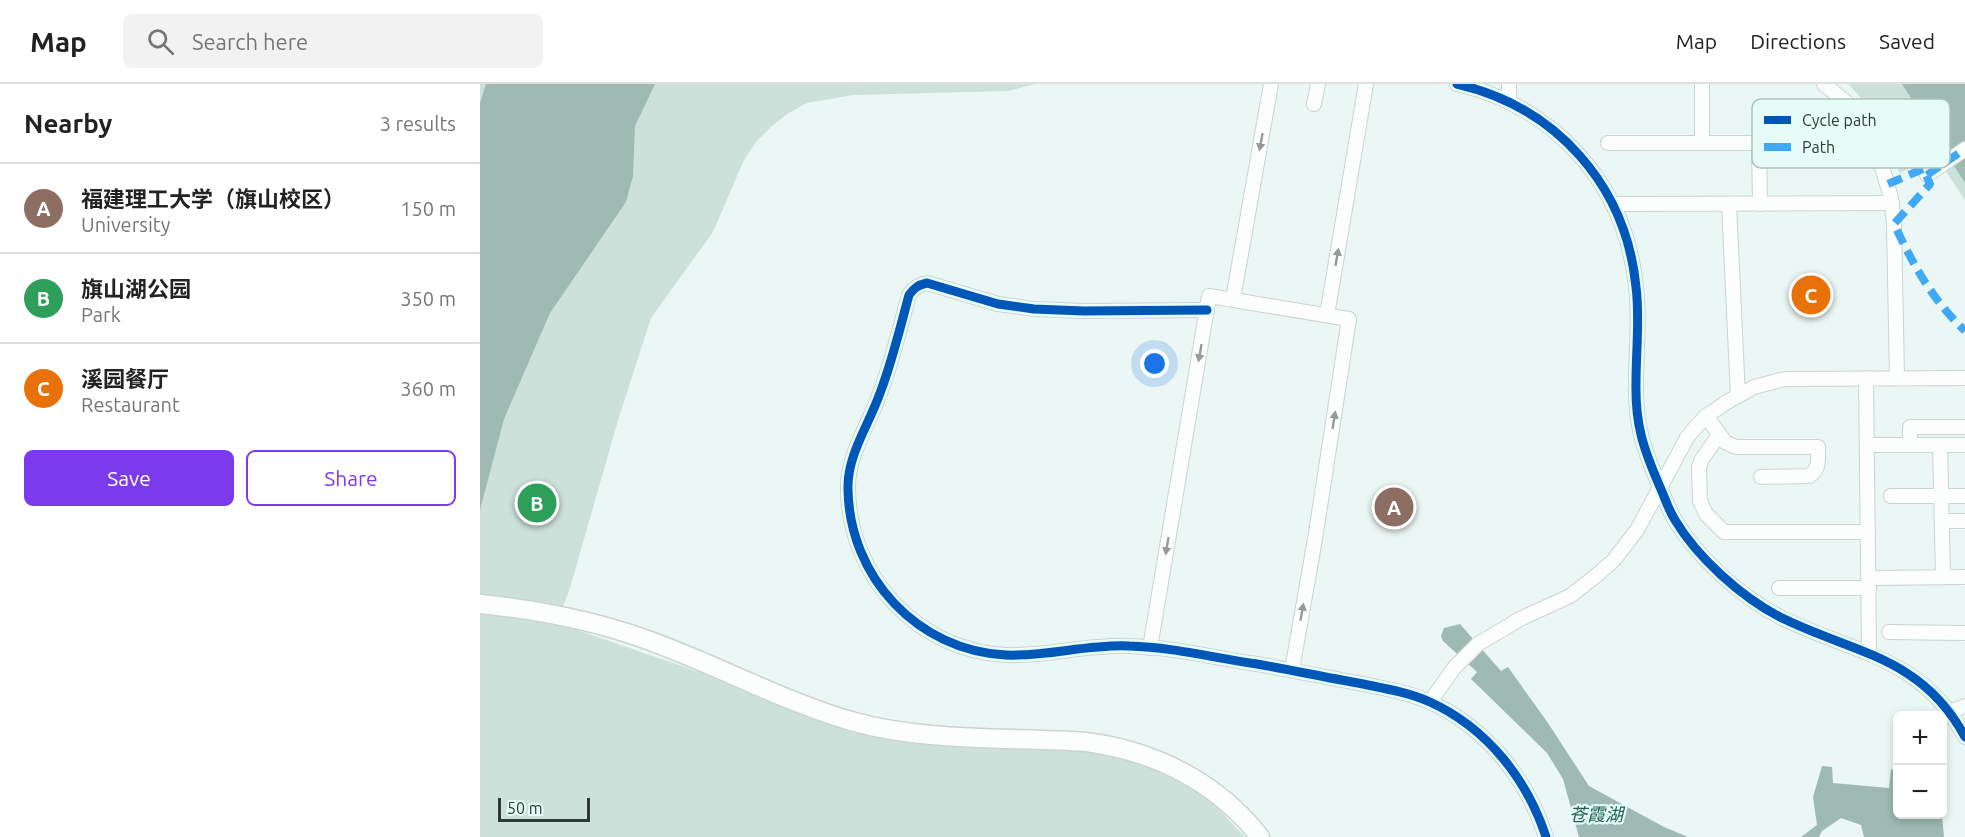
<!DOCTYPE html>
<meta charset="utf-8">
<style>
body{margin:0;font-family:Ubuntu,"Noto Sans SC",sans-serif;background:#f2f2f2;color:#222}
.controls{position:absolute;right:18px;bottom:18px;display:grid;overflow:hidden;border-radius:9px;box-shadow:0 3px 9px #0003}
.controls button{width:54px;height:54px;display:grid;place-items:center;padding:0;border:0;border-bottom:2px solid #e0e0e0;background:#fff;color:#222;font:30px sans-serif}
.scale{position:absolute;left:18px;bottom:15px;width:92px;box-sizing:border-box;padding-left:6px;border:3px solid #2e3835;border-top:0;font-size:16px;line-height:21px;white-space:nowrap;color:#2e3835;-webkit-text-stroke:4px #e5fdf6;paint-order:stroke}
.you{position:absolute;left:675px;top:280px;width:21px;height:21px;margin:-15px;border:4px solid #fff;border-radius:50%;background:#1a73e8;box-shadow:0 0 0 9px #1a73e833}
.badge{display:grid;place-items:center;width:39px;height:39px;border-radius:50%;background:#7c3aed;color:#fff;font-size:20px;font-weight:700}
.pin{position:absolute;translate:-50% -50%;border:3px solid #fff;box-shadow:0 2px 6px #0006}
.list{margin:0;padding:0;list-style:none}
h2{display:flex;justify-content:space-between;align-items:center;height:78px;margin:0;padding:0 24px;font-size:26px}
h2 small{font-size:20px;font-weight:400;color:#767676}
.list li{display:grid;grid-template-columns:39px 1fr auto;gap:18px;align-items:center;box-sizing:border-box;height:90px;padding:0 24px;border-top:2px solid #e0e0e0}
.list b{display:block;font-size:22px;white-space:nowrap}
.list p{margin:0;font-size:20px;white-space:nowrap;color:#767676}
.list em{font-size:20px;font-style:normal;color:#767676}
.actions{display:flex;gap:12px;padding:18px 24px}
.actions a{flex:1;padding:14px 0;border:2px solid #7c3aed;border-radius:9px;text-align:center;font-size:21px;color:#7c3aed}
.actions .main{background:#7c3aed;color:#fff}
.icon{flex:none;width:33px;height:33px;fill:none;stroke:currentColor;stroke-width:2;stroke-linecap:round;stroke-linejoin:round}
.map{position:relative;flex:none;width:1485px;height:753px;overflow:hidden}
header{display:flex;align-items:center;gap:36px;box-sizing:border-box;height:84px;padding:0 30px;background:#fff;border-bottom:2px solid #e0e0e0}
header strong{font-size:28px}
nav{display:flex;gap:33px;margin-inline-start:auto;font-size:21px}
.search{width:420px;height:54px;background:#f2f2f2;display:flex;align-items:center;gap:15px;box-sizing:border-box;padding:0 21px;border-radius:9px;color:#767676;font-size:22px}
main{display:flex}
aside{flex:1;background:#fff}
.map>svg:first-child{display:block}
.green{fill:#cde1db}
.water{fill:#9ebab2}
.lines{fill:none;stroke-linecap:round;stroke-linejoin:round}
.street-casing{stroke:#cad4d1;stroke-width:16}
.secondary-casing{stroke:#cad4d1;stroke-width:21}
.street{stroke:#fcfefd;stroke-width:14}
.secondary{stroke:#fcfefd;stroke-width:18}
.quiet{stroke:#3fa9f5;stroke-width:8;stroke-dasharray:15 8;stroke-linecap:butt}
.cycleway-casing{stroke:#e5fdf6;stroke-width:13}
.cycleway{stroke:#0057b8;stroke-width:9}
.oneway{fill:#959b99}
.labels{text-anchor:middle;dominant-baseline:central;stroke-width:4.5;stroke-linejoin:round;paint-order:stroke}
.water-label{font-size:18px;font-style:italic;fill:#1d6052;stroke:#e5fdf6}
.key{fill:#e5fdf6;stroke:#aec2bc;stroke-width:1.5}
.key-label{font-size:16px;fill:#2e3835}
</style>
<header>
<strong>Map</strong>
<div class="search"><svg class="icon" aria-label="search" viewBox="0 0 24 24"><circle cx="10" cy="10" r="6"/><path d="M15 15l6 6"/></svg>Search here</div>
<nav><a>Map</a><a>Directions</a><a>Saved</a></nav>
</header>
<main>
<aside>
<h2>Nearby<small>3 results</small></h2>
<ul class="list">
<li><span class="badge" style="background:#8d6e63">A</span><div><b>福建理工大学（旗山校区）</b><p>University</p></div><em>150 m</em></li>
<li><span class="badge" style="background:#2e9e5b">B</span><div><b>旗山湖公园</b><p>Park</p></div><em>350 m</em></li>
<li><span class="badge" style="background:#e8710a">C</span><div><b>溪园餐厅</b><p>Restaurant</p></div><em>360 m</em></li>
</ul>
<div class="actions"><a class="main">Save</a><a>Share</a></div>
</aside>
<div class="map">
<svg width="1485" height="753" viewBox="0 0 1485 753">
<rect width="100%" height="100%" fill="#ebf7f4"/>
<!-- green -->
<g class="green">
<path d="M 0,0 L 555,0 L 528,7 L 373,11 L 327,19 L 307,30 L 292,42 L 276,58 L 264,76 L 233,148 L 171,234 L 139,333 L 90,504 L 77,539 L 257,601 L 370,645 L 602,665 L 655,675 L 699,694 L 733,719 L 765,753 L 0,753 Z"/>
<path d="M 1368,0 L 1485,0 L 1485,116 L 1459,77 L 1445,77 L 1420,89 C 1405,60 1393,23 1368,0 Z"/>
</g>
<!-- water -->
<g class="water">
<path d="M 6,0 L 175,0 L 155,42 L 153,92 L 146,118 L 70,229 L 24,335 L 0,426 L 0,19 Z"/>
<path d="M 1422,0 L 1485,0 L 1485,99 Z"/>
<path d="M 980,540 L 1021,587 L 1028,583 L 1068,639 L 1109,702 L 1184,743 L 1208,753 L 1099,753 L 1083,695 L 1067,669 L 991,595 L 997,588 L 963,557 L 961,552 L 964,544 Z"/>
<path d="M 1342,682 L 1352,683 L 1353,699 L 1409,704 L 1411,685 L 1417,687 L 1418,730 L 1462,731 L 1464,753 L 1384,753 L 1381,741 L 1361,734 L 1342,747 L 1339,753 L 1321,753 L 1337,741 L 1333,713 Z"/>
</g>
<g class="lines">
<defs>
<g id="street">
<path d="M 977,0 C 1076,23 1146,101 1156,203 C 1160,234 1156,266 1156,298 C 1155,340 1163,364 1180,403 C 1185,414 1188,425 1195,436 C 1217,473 1261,513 1300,533 C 1372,569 1442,572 1485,653"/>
<path d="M 1222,0 L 1222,58"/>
<path d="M 1344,0 L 1367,19 L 1381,38 L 1403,86 L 1411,114 L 1414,140 L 1417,294"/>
<path d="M 1029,18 L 1029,0"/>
<path d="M 834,20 L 838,0"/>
<path d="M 1128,59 L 1361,59"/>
<path d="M 1279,59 L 1280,120"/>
<path d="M 1447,91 L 1485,65"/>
<path d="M 1133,120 L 1412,119"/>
<path d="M 1249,120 L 1258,312"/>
<path d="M 753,215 L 791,0"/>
<path d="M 727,226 L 604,227 L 554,225 L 518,220 L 447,199 C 438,201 434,204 429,211 C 420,244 412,278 400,309 C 389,341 367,371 368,405 C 369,493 438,567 526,571 C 566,573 608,560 649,562 C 692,563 735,574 777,580 C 811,586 844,593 878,599 C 902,604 928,608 950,618 C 1007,644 1047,695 1066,753"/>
<path d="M 847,231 L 886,0"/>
<path d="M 1386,294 L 1389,568"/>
<path d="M 1226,332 L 1245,358 L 1256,363 L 1338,363 C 1338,374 1340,386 1329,392 L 1281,393"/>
<path d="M 1239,351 L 1222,375 L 1219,383 L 1220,417 L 1226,430 L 1244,448 L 1388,448"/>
<path d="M 1387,361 L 1485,361"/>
<path d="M 1430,361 L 1430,343 L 1485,343"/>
<path d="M 1460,361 L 1463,493"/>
<path d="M 1411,412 L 1485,412"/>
<path d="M 1462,437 L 1485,437"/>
<path d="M 1389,494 L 1485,493"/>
<path d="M 1299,504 L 1389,504"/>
<path d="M 1409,548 L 1485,549"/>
<path d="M 670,564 L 729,212 L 869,235 L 835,455 L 812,586"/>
<path d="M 950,618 L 974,584 L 998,560 L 1040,535 L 1090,512 L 1112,495 L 1133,477 L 1157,446 L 1208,352 L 1225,333 L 1247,318 L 1274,303 L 1305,295 L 1485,294"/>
<path d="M 1469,628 L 1485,622"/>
</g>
<path id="secondary" d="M 0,520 C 49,525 100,534 147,549 C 223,573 295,615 371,637 C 445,658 529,653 606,658 C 675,667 737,698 780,753"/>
</defs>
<!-- street casing -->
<use href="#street" class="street-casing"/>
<!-- secondary casing -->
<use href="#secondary" class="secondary-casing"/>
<!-- street -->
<use href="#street" class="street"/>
<!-- secondary -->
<use href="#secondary" class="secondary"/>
<!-- quiet -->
<g class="quiet">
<path d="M 1447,91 L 1485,65"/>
<path d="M 1408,100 L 1443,85 L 1450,100 L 1414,140 C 1434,182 1451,214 1485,247"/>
</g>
<defs>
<g id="cycleway">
<path d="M 977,0 C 1076,23 1146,101 1156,203 C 1160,234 1156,266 1156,298 C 1155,340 1163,364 1180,403 C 1185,414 1188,425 1195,436 C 1217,473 1261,513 1300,533 C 1372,569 1442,572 1485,653"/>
<path d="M 727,226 L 604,227 L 554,225 L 518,220 L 447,199 C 438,201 434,204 429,211 C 420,244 412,278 400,309 C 389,341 367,371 368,405 C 369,493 438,567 526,571 C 566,573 608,560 649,562 C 692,563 735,574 777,580 C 811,586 844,593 878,599 C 902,604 928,608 950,618 C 1007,644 1047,695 1066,753"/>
</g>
</defs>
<!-- cycleway casing -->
<use href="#cycleway" class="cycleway-casing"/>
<!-- cycleway -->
<use href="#cycleway" class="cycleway"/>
</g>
<!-- one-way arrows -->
<defs><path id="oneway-solid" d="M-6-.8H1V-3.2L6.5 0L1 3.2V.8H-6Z" transform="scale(1.5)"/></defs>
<g class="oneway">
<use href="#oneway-solid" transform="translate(781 58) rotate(100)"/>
<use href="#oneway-solid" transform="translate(857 173) rotate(-80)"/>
<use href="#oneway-solid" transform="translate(720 269) rotate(100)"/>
<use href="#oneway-solid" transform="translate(854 336) rotate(-81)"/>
<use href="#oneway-solid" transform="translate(687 462) rotate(100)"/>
<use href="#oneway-solid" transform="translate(822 528) rotate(-80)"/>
</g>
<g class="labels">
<!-- water labels -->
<g class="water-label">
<text x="1116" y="730">苍霞湖</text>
</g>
</g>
<!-- legend -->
<rect x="1272" y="15" width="198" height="69" rx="9" class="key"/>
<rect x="1284" y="32" width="27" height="8" fill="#0057b8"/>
<rect x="1284" y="59" width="27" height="8" fill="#3fa9f5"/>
<g class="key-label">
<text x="1322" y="42">Cycle path</text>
<text x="1322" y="69">Path</text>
</g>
</svg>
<div class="controls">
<button>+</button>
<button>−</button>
</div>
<div class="scale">50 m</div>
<div class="you"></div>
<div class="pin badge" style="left:914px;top:423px;background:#8d6e63">A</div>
<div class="pin badge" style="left:57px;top:419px;background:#2e9e5b">B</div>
<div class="pin badge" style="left:1331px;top:211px;background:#e8710a">C</div>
</div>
</main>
